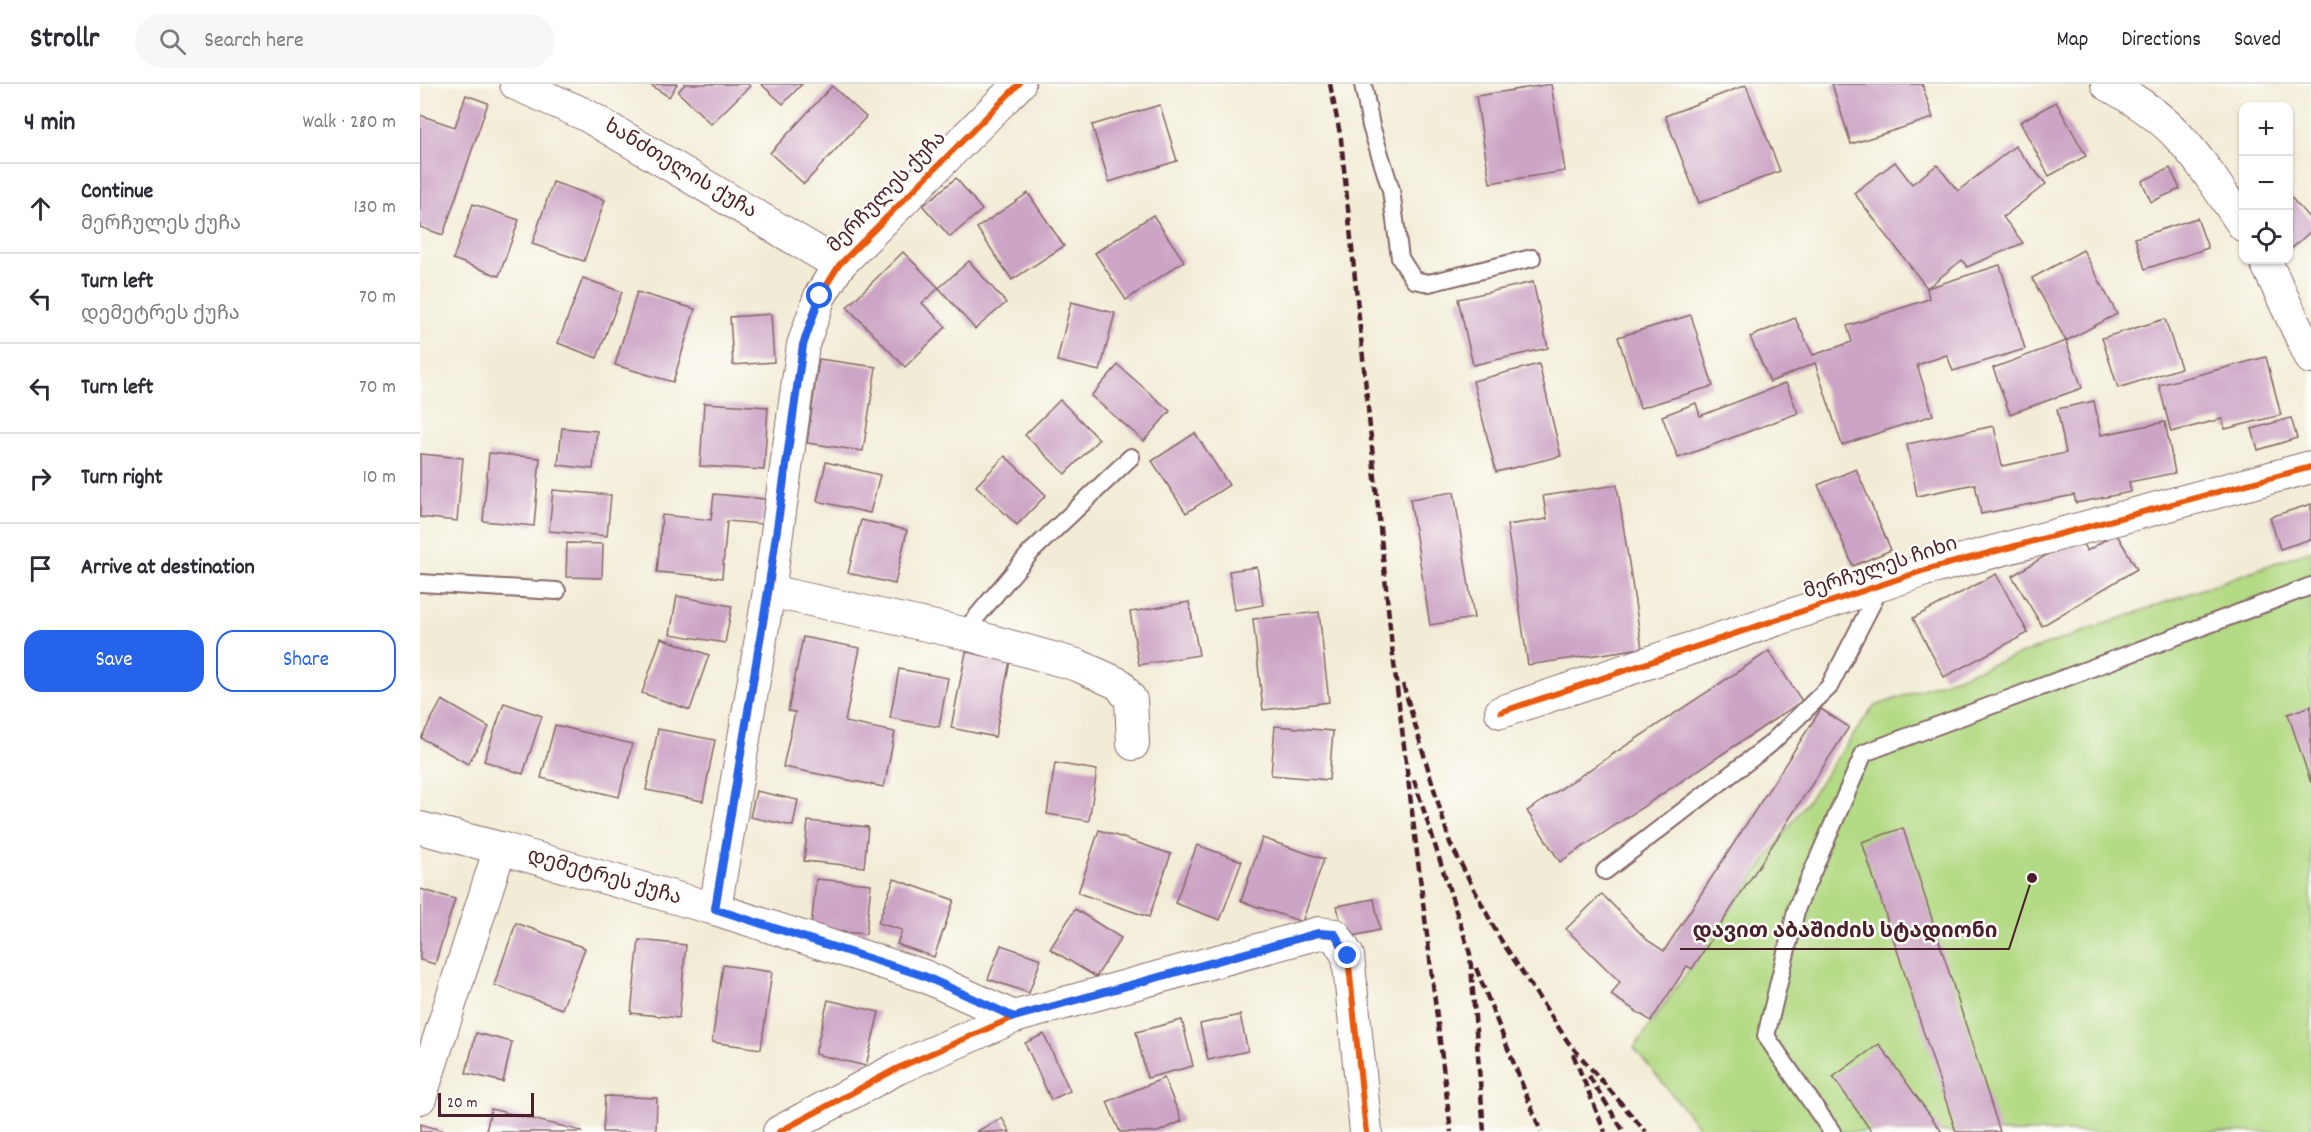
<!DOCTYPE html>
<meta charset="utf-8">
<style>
body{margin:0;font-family:Dekko,"Noto Sans Georgian",sans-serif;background:#f7f7f7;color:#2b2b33}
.controls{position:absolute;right:18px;top:18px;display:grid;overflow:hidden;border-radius:12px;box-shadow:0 2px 4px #0004}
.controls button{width:54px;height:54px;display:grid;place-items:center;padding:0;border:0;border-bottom:2px solid #e1e1e2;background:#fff;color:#2b2b33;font:30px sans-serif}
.scale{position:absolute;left:18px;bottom:15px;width:96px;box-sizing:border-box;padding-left:6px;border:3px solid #4a1f2b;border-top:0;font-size:16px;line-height:21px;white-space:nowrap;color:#4a1f2b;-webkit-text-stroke:4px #fdfcf7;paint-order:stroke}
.stop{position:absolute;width:18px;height:18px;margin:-14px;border:4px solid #2563eb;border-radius:50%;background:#fff}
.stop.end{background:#2563eb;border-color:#fff;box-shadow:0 2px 6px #0008}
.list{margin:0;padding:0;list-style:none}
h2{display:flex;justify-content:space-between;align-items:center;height:78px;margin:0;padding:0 24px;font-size:26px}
h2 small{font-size:20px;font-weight:400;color:#7c7c81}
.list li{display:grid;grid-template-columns:39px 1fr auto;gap:18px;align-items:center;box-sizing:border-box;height:90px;padding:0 24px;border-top:2px solid #e1e1e2}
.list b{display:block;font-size:22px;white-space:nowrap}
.list p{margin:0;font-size:20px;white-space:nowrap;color:#7c7c81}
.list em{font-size:20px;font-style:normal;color:#7c7c81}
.actions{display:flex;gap:12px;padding:18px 24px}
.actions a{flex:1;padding:14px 0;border:2px solid #2563eb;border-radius:18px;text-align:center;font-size:21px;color:#2563eb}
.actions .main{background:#2563eb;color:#fff}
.icon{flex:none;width:33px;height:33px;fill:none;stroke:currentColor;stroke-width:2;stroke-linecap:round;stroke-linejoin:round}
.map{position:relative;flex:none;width:1891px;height:1048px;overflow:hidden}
header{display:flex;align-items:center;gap:36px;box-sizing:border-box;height:84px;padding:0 30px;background:#fff;border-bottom:2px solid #e1e1e2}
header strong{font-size:28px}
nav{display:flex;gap:33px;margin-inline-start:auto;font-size:21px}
.search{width:420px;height:54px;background:#f7f7f7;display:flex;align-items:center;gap:15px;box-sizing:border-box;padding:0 21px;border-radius:33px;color:#7c7c81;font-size:22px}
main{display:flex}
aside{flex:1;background:#fff}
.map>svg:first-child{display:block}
.green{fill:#b3da84;stroke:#7e7c58;stroke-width:1.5}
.building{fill:#cca4c5}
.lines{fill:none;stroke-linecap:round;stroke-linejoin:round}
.lane-casing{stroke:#856767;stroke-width:20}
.street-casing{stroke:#856767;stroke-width:34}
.lane{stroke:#fff;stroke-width:16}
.street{stroke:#fff;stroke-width:32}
.rail{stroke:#4a1f2b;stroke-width:4.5;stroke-dasharray:9 4.5;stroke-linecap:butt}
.cycleway-casing{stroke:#fdfcf7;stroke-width:10}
.cycleway{stroke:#e8590c;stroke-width:6}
.route{stroke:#2563eb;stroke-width:8}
.labels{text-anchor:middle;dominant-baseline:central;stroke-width:5;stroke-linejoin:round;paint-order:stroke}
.street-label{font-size:20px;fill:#4a1f2b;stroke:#fdfcf7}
.leader{fill:none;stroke:#4a1f2b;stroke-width:2}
.callout-dot{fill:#4a1f2b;stroke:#fdfcf7;stroke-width:2}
.callout-label{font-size:21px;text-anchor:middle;font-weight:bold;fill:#4a1f2b;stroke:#fdfcf7;stroke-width:5;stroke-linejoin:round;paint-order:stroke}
</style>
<header>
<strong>Strollr</strong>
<div class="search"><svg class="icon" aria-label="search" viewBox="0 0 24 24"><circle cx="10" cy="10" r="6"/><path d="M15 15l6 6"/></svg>Search here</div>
<nav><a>Map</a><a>Directions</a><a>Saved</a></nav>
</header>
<main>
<aside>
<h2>4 min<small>Walk · 280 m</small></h2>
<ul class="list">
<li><svg class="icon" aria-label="ahead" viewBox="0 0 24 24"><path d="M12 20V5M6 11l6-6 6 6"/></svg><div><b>Continue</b><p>მერჩულეს ქუჩა</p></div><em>130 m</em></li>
<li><svg class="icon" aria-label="left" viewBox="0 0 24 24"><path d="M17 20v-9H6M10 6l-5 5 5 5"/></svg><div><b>Turn left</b><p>დემეტრეს ქუჩა</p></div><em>70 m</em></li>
<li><svg class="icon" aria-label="left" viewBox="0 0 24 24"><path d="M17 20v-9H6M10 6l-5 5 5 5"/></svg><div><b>Turn left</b></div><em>70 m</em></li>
<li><svg class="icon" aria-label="right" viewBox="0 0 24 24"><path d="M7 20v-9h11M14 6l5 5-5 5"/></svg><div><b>Turn right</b></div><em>10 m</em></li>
<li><svg class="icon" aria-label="arrive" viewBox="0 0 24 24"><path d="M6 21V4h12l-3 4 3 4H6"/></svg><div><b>Arrive at destination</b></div></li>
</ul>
<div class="actions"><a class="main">Save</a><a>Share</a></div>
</aside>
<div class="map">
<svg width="1891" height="1048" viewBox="0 0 1891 1048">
<rect width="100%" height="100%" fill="#fdfcf7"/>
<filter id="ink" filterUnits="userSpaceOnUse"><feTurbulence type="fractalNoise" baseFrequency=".0167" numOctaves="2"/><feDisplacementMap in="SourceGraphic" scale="12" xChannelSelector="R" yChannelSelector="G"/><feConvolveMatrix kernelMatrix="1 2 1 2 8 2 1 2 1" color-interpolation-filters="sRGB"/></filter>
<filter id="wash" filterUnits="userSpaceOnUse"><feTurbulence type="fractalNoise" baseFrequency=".008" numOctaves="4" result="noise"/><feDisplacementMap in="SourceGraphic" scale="24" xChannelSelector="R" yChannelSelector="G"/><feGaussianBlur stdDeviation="1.35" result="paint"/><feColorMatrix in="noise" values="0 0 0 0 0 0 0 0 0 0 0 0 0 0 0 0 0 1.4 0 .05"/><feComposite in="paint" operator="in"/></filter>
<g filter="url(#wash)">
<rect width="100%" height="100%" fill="#f2ecd6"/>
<!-- green -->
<path class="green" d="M 1891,466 L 1891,1048 L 1283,1048 L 1214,964 L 1453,623 Z"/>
<g id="blocks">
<!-- building -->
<g class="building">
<path d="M 229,0 L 257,0 L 249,13 Z"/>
<path d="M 265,0 L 328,0 L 330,2 L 291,40 L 258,8 Z"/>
<path d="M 341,0 L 382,0 L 363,20 Z"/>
<path d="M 1131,0 L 1145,87 L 1070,99 L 1056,12 Z"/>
<path d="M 1412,0 L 1502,0 L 1513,34 L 1431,60 Z"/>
<path d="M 1326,1 L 1360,87 L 1279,119 L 1245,32 Z"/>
<path d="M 412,2 L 446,33 L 384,100 L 350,69 Z"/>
<path d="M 46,11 L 68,19 L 23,151 L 0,143 L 0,31 L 35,43 Z"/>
<path d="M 1636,18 L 1666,72 L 1629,92 L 1600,38 Z"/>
<path d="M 740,21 L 757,77 L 689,98 L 672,41 Z"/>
<path d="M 1595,62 L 1626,100 L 1583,133 L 1603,159 L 1547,183 L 1542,176 L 1507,204 L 1434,109 L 1475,78 L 1492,100 L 1517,81 L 1538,107 Z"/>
<path d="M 1750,84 L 1760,105 L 1731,118 L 1722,97 Z"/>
<path d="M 536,94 L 562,126 L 530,153 L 503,122 Z"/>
<path d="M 133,98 L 185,116 L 164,177 L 112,160 Z"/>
<path d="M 608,109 L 644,162 L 592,196 L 557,144 Z"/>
<path d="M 1869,111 L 1891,136 L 1891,147 L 1869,167 Z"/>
<path d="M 53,120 L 99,136 L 79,192 L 33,175 Z"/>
<path d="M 733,131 L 764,177 L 706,216 L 675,169 Z"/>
<path d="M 1777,134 L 1788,164 L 1725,185 L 1715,154 Z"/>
<path d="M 1663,166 L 1697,230 L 1646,257 L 1612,194 Z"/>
<path d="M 483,168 L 519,204 L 502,219 L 526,243 L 485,283 L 427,223 Z"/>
<path d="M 549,177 L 586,219 L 555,245 L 519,204 Z"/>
<path d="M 1580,181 L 1605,265 L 1533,287 L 1527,271 L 1497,281 L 1513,331 L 1422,361 L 1395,279 L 1350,298 L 1330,253 L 1375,234 L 1393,271 L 1432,258 L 1427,242 L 1509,215 L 1507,204 Z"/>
<path d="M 163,194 L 202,208 L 177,274 L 138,259 Z"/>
<path d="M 1113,198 L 1128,264 L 1053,281 L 1038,215 Z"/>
<path d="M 217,208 L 275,225 L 253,298 L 195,281 Z"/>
<path d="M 651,218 L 695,229 L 680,287 L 637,277 Z"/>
<path d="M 351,230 L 354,278 L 313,281 L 310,233 Z"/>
<path d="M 1271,231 L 1293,302 L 1220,324 L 1198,253 Z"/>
<path d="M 1745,235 L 1761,284 L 1698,304 L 1682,254 Z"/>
<path d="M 1646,257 L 1662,304 L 1590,330 L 1573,284 Z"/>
<path d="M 1846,273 L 1861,331 L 1805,345 L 1802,335 L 1751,348 L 1739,301 Z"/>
<path d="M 399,275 L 456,283 L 443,367 L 387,359 Z"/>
<path d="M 1119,280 L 1141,372 L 1076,388 L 1053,297 Z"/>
<path d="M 698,281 L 750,327 L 724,357 L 671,312 Z"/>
<path d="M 1366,299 L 1378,329 L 1258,374 L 1242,332 L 1276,319 L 1280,332 Z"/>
<path d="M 640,316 L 679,355 L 645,390 L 605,351 Z"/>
<path d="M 1674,317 L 1681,351 L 1745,338 L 1755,389 L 1709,398 L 1711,408 L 1656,419 L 1654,411 L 1561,430 L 1555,400 L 1497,412 L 1487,360 L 1574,342 L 1582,382 L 1646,369 L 1637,325 Z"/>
<path d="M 284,319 L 348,323 L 344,386 L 280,382 Z"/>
<path d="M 1871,334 L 1877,354 L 1838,366 L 1832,345 Z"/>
<path d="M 142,344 L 177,347 L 173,385 L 138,381 Z"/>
<path d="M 775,349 L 809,401 L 766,429 L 732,377 Z"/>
<path d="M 69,369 L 120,374 L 114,442 L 63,437 Z"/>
<path d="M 0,370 L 43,374 L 37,437 L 0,433 Z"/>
<path d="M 585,372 L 626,411 L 597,441 L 556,402 Z"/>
<path d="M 406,378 L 460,391 L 450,429 L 397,417 Z"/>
<path d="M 1436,385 L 1471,466 L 1433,482 L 1398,401 Z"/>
<path d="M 1197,401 L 1222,564 L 1108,581 L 1087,441 L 1127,435 L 1123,412 Z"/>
<path d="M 133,406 L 191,411 L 187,452 L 129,447 Z"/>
<path d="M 1034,408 L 1054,534 L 1010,541 L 990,415 Z"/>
<path d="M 294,410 L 345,415 L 342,440 L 307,437 L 302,494 L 237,488 L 242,431 L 291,436 Z"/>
<path d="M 1891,420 L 1891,455 L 1860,465 L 1850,433 Z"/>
<path d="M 441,436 L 487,446 L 475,500 L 428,489 Z"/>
<path d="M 1696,449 L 1717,485 L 1622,542 L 1592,492 L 1658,452 L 1667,467 Z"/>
<path d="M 147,459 L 183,460 L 182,494 L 146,493 Z"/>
<path d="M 837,483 L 843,521 L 815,526 L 809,487 Z"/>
<path d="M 1576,490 L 1608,549 L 1524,593 L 1493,534 Z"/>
<path d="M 257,512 L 312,522 L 305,559 L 250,550 Z"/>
<path d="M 769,518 L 779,571 L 719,581 L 710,528 Z"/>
<path d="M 899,528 L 909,618 L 843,626 L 833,535 Z"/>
<path d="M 383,553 L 440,564 L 425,638 L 475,648 L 464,703 L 363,683 L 375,628 L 368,627 Z"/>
<path d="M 241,554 L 289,571 L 270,626 L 222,609 Z"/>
<path d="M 1349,567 L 1382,617 L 1140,778 L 1107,727 Z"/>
<path d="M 546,568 L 590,577 L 575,653 L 531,644 Z"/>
<path d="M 479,585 L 528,594 L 519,643 L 470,634 Z"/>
<path d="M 22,616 L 69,643 L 48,680 L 1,654 Z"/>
<path d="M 84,619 L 122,632 L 103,690 L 64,677 Z"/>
<path d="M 1891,622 L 1891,699 L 1868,630 Z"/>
<path d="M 1401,625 L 1429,643 L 1272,885 L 1267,882 L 1231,937 L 1191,911 L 1200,898 L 1146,845 L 1182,810 L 1227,856 L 1244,867 Z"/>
<path d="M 135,641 L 212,660 L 199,713 L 121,694 Z"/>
<path d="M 855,642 L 913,647 L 909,696 L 851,691 Z"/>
<path d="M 238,645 L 295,656 L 283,717 L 226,706 Z"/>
<path d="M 635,679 L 677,686 L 669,737 L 627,730 Z"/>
<path d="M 336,707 L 378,716 L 373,742 L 330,733 Z"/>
<path d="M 388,737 L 448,743 L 444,783 L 384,777 Z"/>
<path d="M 1483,744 L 1580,1048 L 1536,1048 L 1442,758 Z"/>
<path d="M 679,746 L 751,770 L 729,833 L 658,809 Z"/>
<path d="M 842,754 L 904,775 L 882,838 L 821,817 Z"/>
<path d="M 777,761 L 822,777 L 800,836 L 755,819 Z"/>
<path d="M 396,795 L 451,800 L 446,850 L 391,845 Z"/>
<path d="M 474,795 L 534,816 L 514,873 L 477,860 L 482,846 L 458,839 Z"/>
<path d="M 0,805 L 35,815 L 15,880 L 0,876 Z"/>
<path d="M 954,815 L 960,846 L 924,854 L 917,822 Z"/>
<path d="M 655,825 L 701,854 L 676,893 L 630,865 Z"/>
<path d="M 96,839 L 165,864 L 142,925 L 74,901 Z"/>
<path d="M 219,856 L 266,861 L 259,934 L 211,929 Z"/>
<path d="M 581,861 L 621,875 L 609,909 L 568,895 Z"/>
<path d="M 303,881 L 352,888 L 341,965 L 292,958 Z"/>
<path d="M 408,916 L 459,928 L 446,982 L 395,970 Z"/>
<path d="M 820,931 L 828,967 L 788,976 L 780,940 Z"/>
<path d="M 762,936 L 773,982 L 727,994 L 716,948 Z"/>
<path d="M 56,949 L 92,958 L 83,998 L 46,989 Z"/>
<path d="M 624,950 L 650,1007 L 631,1016 L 605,959 Z"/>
<path d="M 1459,960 L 1522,1048 L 1452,1048 L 1413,993 Z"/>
<path d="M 744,994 L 762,1037 L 738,1048 L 700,1048 L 687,1018 Z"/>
<path d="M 185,1012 L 237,1014 L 236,1048 L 183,1048 Z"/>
<path d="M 71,1025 L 162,1047 L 162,1048 L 66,1048 Z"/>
<path d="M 582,1034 L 590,1048 L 556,1048 Z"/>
<path d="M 0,1040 L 24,1047 L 24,1048 L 0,1048 Z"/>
</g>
</g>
</g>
<g filter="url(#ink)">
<use href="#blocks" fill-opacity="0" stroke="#856767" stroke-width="1.5"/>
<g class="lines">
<defs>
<g id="lane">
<path d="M 943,0 L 951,42 L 971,106 L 980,174 L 994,196 L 1009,199 L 1112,174"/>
<path d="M 0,499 L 137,507"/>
<path d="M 543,549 L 611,468 L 711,373"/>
<path d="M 1185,787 L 1349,661 L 1409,603 L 1461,502"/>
<path d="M 1412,1048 L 1346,952 L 1377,823 L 1444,669 L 1891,502"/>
</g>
<g id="street">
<path d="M 96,0 L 166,31 L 419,181"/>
<path d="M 1687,0 C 1712,14 1738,30 1758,52 C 1783,78 1803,112 1824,142"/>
<path d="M 1845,176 L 1891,274"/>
<path d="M 349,507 L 543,549 L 657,581 L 699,600 L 711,616 L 713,660"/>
<path d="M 1081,628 L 1505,486 L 1891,383"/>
<path d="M 0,744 L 80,764 L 295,825 L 504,892 L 594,933"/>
<path d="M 295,825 L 349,507 L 383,261 L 400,212 L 419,181 L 599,0"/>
<path d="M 0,1014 L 80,764"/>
<path d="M 359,1048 L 478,984 L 594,933 L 899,849 L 915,851 L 928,872 L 946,1048"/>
</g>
</defs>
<!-- lane casing -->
<use href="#lane" class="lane-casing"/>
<!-- street casing -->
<use href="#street" class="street-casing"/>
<!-- lane -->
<use href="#lane" class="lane"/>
<!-- street -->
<use href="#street" class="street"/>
<!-- rail -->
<g class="rail">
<path d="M 910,0 L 921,55 L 972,563 L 1031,1048"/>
<path d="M 983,600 L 1030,759 L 1079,853 L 1148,958 L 1226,1048"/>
<path d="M 994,696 L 1050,870 L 1064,1048"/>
<path d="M 1056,884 L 1121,1048"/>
<path d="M 1153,970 L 1185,1048"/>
<path d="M 1169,992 L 1204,1048"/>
</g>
<defs>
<g id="cycleway">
<path d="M 1081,628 L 1505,486 L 1891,383"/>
<path d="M 295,825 L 349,507 L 383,261 L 400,212 L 419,181 L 599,0"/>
<path d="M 359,1048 L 478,984 L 594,933 L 899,849 L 915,851 L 928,872 L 946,1048"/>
</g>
</defs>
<!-- cycleway casing -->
<use href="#cycleway" class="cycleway-casing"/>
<!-- cycleway -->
<use href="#cycleway" class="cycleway"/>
</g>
</g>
<g class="lines" filter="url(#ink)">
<!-- route -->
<path class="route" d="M 400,212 L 383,261 L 348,507 L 295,825 L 504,892 L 594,933 L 898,849 L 915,850 L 928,872"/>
</g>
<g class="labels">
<!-- street labels -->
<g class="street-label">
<text transform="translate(260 86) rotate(31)">ხანძთელის ქუჩა</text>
<text transform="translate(468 109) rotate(-46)">მერჩულეს ქუჩა</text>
<text transform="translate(1461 485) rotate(-18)">მერჩულეს ჩიხი</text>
<text transform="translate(184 794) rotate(16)">დემეტრეს ქუჩა</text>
</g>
</g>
<!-- callouts -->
<path class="leader" d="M1612 794L1589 865H1260"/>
<circle class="callout-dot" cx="1612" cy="794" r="6"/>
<g class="callout-label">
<text x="1425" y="853">დავით აბაშიძის სტადიონი</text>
</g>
</svg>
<div class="controls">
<button>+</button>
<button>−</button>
<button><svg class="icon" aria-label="locate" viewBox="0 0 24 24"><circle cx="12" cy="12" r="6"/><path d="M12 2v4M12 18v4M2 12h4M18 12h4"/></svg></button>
</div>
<div class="scale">20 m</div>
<div class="stop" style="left:400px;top:212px"></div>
<div class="stop end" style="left:928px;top:872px"></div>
</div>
</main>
